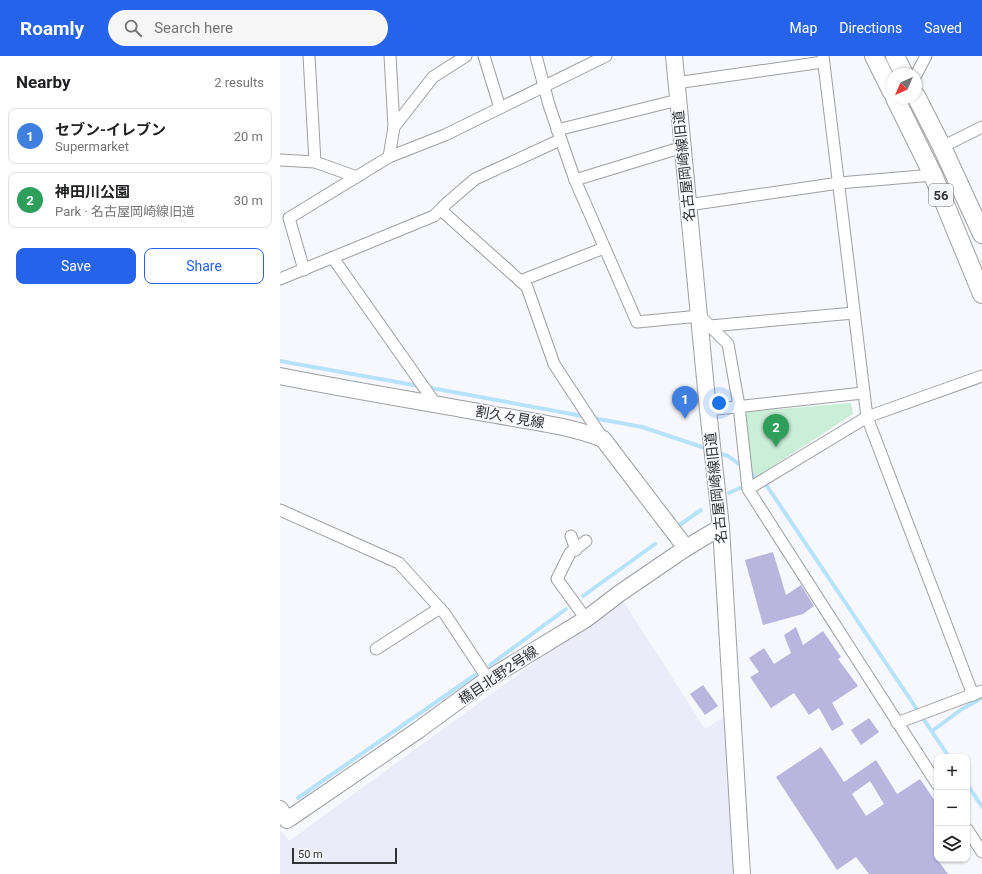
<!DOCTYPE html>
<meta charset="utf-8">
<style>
body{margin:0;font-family:Roboto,"Noto Sans JP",sans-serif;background:#f6f6f6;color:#202124}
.controls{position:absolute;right:12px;bottom:12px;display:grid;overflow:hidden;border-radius:8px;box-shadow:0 1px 3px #0004}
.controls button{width:36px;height:36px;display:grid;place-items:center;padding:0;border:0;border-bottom:1px solid #e0e0e0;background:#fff;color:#202124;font:20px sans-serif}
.compass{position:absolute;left:606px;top:12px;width:36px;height:36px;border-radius:50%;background:#fff;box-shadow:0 1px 3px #0004;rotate:224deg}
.scale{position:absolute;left:12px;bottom:10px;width:105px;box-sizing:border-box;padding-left:4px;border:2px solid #333335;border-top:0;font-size:11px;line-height:14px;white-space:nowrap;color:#333335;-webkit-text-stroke:3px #f7f8fd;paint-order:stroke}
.you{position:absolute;left:439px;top:347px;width:14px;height:14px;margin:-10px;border:3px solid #fff;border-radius:50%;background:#1a73e8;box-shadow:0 0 0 6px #1a73e833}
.badge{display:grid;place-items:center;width:26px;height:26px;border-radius:50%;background:#2563eb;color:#fff;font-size:13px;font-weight:700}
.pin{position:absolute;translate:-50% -33px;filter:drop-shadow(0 1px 2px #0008)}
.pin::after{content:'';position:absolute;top:21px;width:14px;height:12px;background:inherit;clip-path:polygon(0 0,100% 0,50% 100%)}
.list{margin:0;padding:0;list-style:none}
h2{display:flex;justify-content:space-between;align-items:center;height:52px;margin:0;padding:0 16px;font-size:17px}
h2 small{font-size:13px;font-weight:400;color:#757577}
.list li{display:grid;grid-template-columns:26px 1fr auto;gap:12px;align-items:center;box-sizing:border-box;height:56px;margin:0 8px 8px;padding:0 8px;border:1px solid #e0e0e0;border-radius:8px}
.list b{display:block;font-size:15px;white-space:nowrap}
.list p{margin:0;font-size:13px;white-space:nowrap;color:#757577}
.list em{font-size:13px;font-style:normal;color:#757577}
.actions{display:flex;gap:8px;padding:12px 16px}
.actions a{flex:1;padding:9px 0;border:1px solid #2563eb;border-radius:8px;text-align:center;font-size:14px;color:#2563eb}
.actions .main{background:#2563eb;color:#fff}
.icon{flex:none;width:22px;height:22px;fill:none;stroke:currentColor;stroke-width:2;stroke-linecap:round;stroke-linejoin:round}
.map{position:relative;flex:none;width:702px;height:818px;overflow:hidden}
header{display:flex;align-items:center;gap:24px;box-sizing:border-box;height:56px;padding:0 20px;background:#2563eb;color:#fff}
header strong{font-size:19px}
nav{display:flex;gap:22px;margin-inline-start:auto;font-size:14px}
.search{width:280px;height:36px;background:#f6f6f6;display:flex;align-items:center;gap:10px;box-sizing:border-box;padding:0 14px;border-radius:22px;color:#757577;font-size:15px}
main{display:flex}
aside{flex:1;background:#fff}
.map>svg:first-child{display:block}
.built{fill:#ebecf9}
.green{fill:#cbeed8}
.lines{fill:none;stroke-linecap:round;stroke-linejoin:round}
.stream{stroke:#b7e2fc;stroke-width:4}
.building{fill:#b8b6df;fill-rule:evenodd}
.street-casing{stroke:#9e9fa4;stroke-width:13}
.secondary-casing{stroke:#9e9fa4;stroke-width:18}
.primary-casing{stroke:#9e9fa4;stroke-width:20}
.street{stroke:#fff;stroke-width:11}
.secondary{stroke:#fff;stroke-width:16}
.primary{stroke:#fff;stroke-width:18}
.labels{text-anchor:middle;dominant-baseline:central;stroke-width:3;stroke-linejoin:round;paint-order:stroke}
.shield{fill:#f7f8fd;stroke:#6e6e71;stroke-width:1}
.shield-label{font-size:13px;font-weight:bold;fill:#333335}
.street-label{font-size:14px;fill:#333335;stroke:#f7f8fd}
</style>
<header>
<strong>Roamly</strong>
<div class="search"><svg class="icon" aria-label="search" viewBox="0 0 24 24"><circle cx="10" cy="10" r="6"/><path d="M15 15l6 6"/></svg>Search here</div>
<nav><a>Map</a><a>Directions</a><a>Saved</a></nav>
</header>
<main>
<aside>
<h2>Nearby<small>2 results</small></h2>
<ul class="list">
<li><span class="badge" style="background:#3f7fe0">1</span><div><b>セブン-イレブン</b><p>Supermarket</p></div><em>20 m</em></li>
<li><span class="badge" style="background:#2e9e5b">2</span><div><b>神田川公園</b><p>Park · 名古屋岡崎線旧道</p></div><em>30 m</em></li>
</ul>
<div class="actions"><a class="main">Save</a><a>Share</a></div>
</aside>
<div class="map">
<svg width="702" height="818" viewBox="0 0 702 818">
<rect width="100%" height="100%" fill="#f7f8fd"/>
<!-- built -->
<path class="built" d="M 342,543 L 425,673 L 450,657 L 460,818 L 0,818 L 0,774 L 9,785 Z"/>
<!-- green -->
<path class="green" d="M 571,347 L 573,358 L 472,424 L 465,356 Z"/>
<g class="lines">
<!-- stream -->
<g class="stream">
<path d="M 0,305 L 139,330"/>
<path d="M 146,331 L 362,371 L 428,393"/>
<path d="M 436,396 L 448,400 L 463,411"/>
<path d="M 468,415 L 487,430 L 669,701"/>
<path d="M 449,437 L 460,432"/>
<path d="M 398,470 L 421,454"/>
<path d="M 303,540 L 375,488"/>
<path d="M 210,609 L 286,553"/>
<path d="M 652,675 L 682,653 L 702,642"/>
<path d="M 687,728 L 702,751"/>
<path d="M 18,742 L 195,619"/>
</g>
</g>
<!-- building -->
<g class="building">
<path d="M 493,496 L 506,539 L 521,529 L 534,550 L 523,558 L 483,569 L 465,504 Z"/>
<path d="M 516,571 L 523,589 L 543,575 L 561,601 L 558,603 L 578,630 L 552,647 L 564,668 L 552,675 L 539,652 L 529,659 L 514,637 L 491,652 L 470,621 L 479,616 L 469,602 L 484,592 L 494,608 L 511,597 L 504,579 Z"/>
<path d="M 423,629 L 438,650 L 425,659 L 410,638 Z"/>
<path d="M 589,662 L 599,676 L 581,689 L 571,674 Z"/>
<path d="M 541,691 L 564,726 L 596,704 L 617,738 L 640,723 L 657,748 L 657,803 L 668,818 L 589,818 L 576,801 L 557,814 L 496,721 ZM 590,725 L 604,748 L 586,760 L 572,738 Z"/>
</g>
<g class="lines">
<defs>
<g id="street">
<path d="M 29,0 L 35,106"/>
<path d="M 256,0 L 269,49 L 295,124 L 357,266 L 420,260 L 448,288 L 459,350 L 468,433 L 657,728"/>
<path d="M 543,0 L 587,361 L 693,639"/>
<path d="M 636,19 L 646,0"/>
<path d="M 396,27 L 543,6"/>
<path d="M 220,52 L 326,0"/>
<path d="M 114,71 L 153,21 L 186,0"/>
<path d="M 277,74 L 398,44"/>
<path d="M 662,91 L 702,71"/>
<path d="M 109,101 L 165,79 L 220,52 L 204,0"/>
<path d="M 0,104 L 35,106 L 77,121"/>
<path d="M 295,124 L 403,91"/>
<path d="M 408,149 L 559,127 L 653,119"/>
<path d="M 161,154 L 247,231 L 274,308 L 323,383"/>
<path d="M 53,202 L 155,347"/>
<path d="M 24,214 L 9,162 L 109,101 L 114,71 L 110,0"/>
<path d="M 0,223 L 154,160 L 167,147 L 195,123 L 280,84"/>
<path d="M 240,225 L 324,192"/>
<path d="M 430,270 L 574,257"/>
<path d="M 428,354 L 583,337"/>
<path d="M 468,433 L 587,361 L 702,320"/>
<path d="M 0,454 L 119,507 L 165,558 L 208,623"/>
<path d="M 291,480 L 296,494"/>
<path d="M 306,563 L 277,523 L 290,497 L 306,485"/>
<path d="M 96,593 L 160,552"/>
<path d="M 617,667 L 702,635"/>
<path d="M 687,773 L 702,796"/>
</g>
<g id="secondary">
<path d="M 394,0 L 428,354 L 441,471 L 462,818"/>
<path d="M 0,320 C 70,334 140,345 210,358 C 248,365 287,369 323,383 L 406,492"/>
<path d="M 0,753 L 7,764 L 137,675 L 208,623 L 306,563 L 340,537 L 406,492 L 441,471"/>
</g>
<g id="primary">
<path d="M 594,0 L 612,36"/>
<path d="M 615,0 L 624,18"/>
<path d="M 636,40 L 662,91 L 702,178"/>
<path d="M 615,42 L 653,119 L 702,238"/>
</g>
</defs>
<!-- street casing -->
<use href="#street" class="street-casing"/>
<!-- secondary casing -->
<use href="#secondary" class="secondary-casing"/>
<!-- primary casing -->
<use href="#primary" class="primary-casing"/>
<!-- street -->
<use href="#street" class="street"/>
<!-- secondary -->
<use href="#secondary" class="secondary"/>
<!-- primary -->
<use href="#primary" class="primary"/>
</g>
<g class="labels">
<!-- shield labels -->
<rect class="shield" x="649" y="128" width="24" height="22" rx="3"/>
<g class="shield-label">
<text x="661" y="139">56</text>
</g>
<!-- street labels -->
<g class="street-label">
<text transform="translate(404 110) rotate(-96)">名古屋岡崎線旧道</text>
<text transform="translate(230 361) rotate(10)">割久々見線</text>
<text transform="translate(436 432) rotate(-96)">名古屋岡崎線旧道</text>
<text transform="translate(218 619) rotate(-34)">橋目北野2号線</text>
</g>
</g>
</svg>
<div class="controls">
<button>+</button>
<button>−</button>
<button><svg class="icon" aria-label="layers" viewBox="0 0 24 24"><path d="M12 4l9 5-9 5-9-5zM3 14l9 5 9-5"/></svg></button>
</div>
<svg class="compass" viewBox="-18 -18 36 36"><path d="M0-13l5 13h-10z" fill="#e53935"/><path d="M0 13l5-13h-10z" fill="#757577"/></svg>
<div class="scale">50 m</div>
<div class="you"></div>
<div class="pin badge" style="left:405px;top:363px;background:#3f7fe0">1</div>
<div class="pin badge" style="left:496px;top:391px;background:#2e9e5b">2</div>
</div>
</main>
